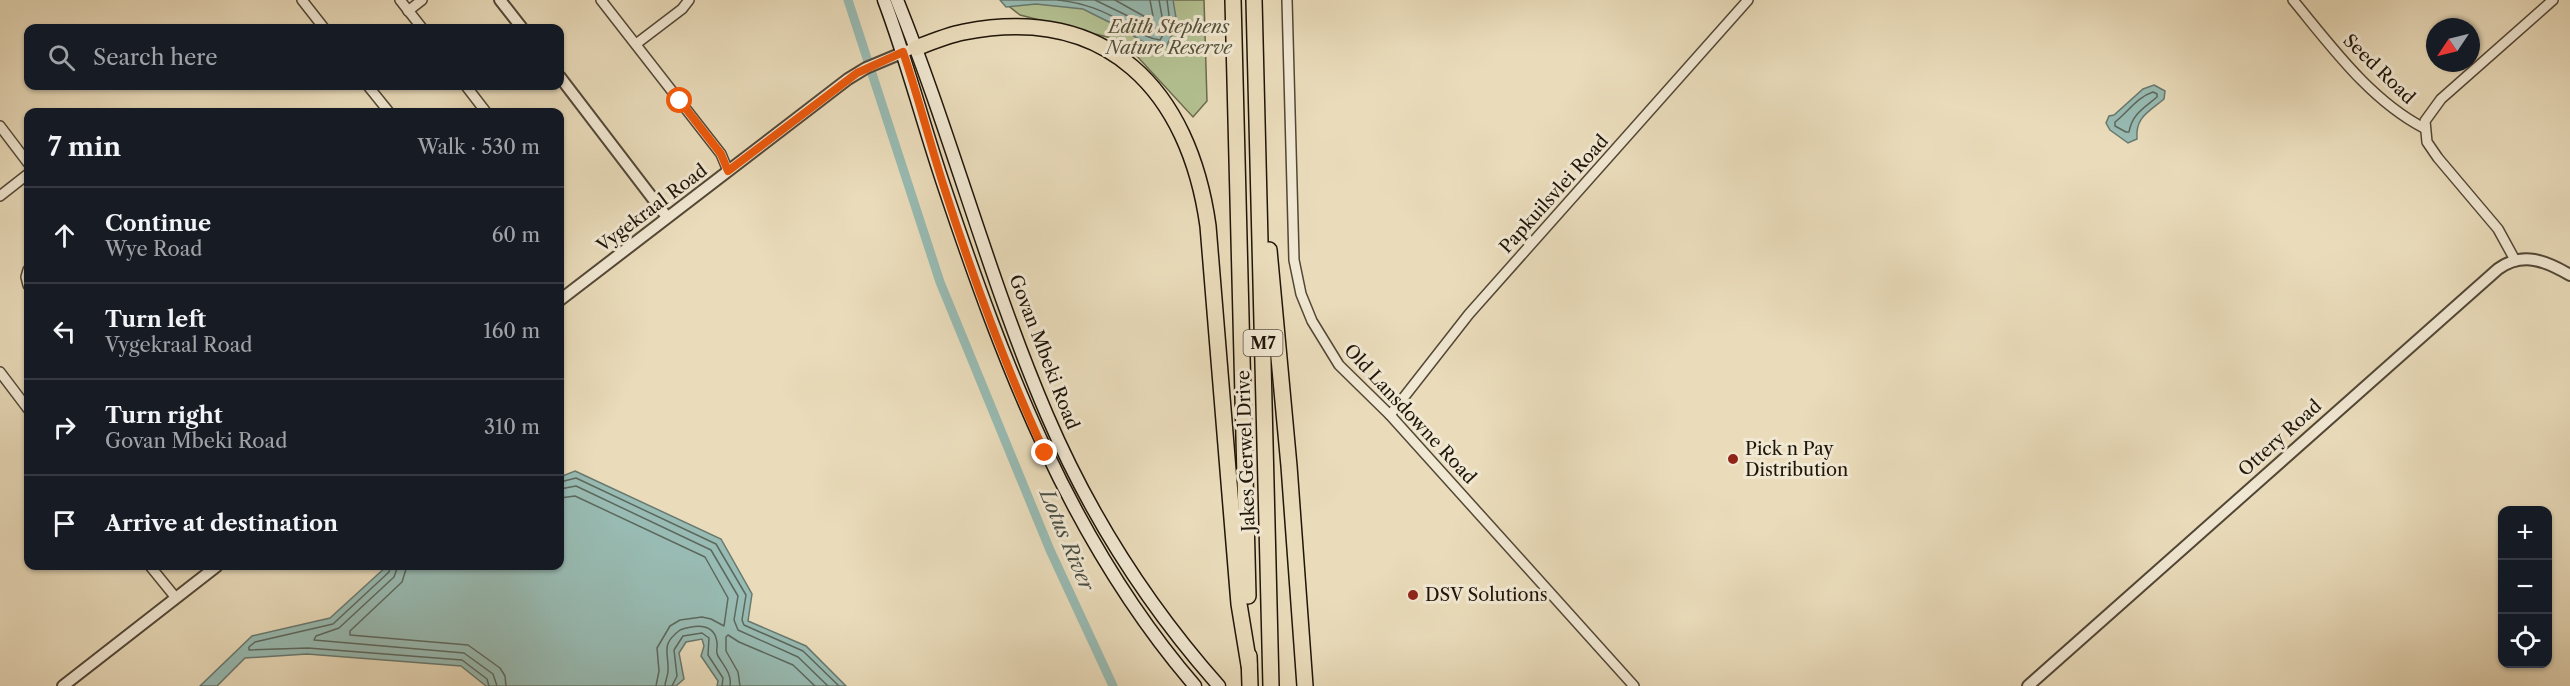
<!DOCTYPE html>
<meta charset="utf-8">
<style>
body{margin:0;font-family:"Libre Caslon Text",serif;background:#20242c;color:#f1f3f6}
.controls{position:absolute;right:18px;bottom:18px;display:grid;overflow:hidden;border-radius:12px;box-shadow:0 2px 4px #0004}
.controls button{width:54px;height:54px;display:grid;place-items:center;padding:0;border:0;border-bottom:2px solid #363941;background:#171b24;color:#f1f3f6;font:30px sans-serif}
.compass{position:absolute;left:2426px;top:18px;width:54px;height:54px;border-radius:50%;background:#171b24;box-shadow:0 2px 4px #0004;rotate:235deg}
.stop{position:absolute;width:18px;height:18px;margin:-14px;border:4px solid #ea580c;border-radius:50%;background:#fff}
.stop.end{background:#ea580c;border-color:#fff;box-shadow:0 2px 6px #0008}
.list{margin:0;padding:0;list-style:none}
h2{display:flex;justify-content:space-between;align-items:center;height:78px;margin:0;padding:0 24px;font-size:26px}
h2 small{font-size:20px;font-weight:400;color:#9ea1a6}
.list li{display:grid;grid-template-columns:39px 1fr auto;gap:18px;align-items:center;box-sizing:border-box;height:96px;padding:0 24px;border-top:2px solid #363941}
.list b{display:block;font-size:22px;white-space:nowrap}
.list p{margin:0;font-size:20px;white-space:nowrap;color:#9ea1a6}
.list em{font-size:20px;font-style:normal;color:#9ea1a6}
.icon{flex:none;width:33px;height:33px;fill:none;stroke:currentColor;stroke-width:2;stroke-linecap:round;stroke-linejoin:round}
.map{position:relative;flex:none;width:2570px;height:686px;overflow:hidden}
.search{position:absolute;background:#171b24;box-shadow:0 2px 4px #0004;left:24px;top:24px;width:540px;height:66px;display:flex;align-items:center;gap:15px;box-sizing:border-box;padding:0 21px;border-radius:12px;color:#9ea1a6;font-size:22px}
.panel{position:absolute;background:#171b24;box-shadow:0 2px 4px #0004;left:24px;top:108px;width:540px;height:462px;border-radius:12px}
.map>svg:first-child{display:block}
.green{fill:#b4c192;stroke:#6a6b4e;stroke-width:1.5}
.water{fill:#98bbb3;stroke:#68796f;stroke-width:1.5}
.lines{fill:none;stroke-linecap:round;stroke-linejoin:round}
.shore{stroke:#5c685e;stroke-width:1.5}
.canal{stroke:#98bbb3;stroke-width:9}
.minor-casing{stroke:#524736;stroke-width:12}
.tertiary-casing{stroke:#524736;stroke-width:14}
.secondary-casing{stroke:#1f1509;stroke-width:15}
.trunk-casing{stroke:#1f1509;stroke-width:18}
.minor{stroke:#f1e8d3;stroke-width:9}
.tertiary{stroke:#f1e8d3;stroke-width:10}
.secondary{stroke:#f1e8d3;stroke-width:12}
.trunk{stroke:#eadcbb;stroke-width:15}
.route{stroke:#ea580c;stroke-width:8}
.poi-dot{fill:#8f2418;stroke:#f1e8d3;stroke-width:2}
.labels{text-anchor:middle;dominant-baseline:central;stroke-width:6;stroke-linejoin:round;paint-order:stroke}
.shield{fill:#f1e8d3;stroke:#5e5446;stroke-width:1.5}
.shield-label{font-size:16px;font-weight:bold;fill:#1f1509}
.park-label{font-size:18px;font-style:italic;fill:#535139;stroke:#f1e8d3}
.street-label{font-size:18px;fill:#1f1509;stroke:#f1e8d3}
.poi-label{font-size:18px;fill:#1f1509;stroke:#f1e8d3;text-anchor:start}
.water-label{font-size:20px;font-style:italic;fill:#494f44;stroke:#f1e8d3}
</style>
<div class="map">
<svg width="2570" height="686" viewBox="0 0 2570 686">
<rect width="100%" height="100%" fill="#eadcbb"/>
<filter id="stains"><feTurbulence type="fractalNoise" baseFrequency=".00333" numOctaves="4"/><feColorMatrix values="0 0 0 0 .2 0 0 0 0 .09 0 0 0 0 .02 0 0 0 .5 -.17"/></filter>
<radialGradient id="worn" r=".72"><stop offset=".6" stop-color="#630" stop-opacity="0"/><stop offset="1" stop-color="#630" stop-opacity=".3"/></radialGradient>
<!-- green -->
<path class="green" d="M 1001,0 L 1204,0 L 1207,101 L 1193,117 L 1123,41 L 1020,15 Z"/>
<!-- water -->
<g class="water">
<path d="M 1000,0 L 1173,0 L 1177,24 L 1166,47 L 1146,44 L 1123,29 L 1083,9 L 1036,4 L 1006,7 Z"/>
<path d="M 2154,85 L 2165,91 L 2164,99 C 2149,112 2135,117 2137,139 L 2128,143 L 2110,130 L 2106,123 L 2109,116 L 2114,115 L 2143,89 Z"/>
<path d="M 575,471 L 721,539 L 752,594 L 748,621 L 806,646 L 846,686 L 717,686 L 718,681 L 701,656 L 704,646 L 702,639 L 686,642 L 679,653 L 684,679 L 676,686 L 486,686 L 461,666 L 307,654 L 245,658 L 217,686 L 200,686 L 252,636 L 330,618 L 387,566 L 560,566 L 560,477 Z"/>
</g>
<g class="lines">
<!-- shore -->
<g class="shore">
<path d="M 1058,0 C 1084,3 1103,10 1126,24 C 1138,31 1146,38 1160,40 L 1170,23 L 1167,0"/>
<path d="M 1095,0 L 1130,17 L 1150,31 L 1156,32 L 1163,22 L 1159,0"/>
<path d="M 1115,0 L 1149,19 L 1153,16 L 1150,0"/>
<path d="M 2153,92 L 2157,94 L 2157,97 C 2144,108 2132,114 2129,132 L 2126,132 L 2115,126 L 2115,122 C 2128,112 2137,97 2153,92 Z"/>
<path d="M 560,482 L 576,478 L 716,544 L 746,595 L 742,620 L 744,625 L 803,651 L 839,686"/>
<path d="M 560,489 L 576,486 L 711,550 L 738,596 L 734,620 L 738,630 L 798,657 L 828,686"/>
<path d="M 560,498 L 575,496 L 705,557 L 728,598 L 724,626 L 711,619 L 702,617 L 680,620 L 670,626 L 657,648 L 659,671 L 656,686"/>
<path d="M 390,566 L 389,572 L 333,624 L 255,642 L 249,647 L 249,650 L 308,648 L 462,660 L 487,679 L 489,686"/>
<path d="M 398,566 L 394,577 L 339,628 L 316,636 L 314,640 L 464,653 L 493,674 L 497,686"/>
<path d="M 407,566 L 402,582 L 350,631 L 350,635 L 468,645 L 500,668 L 505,676 L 506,686"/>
<path d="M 665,686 C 665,681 668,676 668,671 C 669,652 660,645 680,630 C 695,625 715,622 717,643 C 718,648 715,651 718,656 C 724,666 732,674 730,686"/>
<path d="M 672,686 L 677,676 L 674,650 L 683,636 L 702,633 L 709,638 L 708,655 L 723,678 L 722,686"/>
<path d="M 740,686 L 738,672 L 726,651 L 726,637 L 728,635 L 739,642 L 793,665 L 815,686"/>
</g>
<!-- canal -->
<path class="canal" d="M 848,0 L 940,282 L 1050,550 L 1113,686"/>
<defs>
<g id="minor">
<path d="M 302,0 L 324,28"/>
<path d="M 400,0 L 422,28"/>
<path d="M 601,0 L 721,154 L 728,171"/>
<path d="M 1287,0 L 1294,260 L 1301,294 L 1312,321 L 1339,365 L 1390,415 L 1634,686"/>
<path d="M 2293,0 C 2331,46 2370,100 2424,128"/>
<path d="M 408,11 L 422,0"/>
<path d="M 636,44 L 682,9 L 689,0"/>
<path d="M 368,86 L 389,112"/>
<path d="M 466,86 L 486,112"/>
<path d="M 0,126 L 28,163"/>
<path d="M 0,196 L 28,174"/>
<path d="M 2515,260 L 2498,229 L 2438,158 L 2427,142 L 2425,121 L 2441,99 L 2553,0"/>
<path d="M 28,270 L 26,277 L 28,285"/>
<path d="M 0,372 L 28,409"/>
<path d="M 1390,415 L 1469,314 L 1748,0"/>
<path d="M 150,566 L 176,598"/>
</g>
<g id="tertiary">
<path d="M 500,0 L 522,28"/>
<path d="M 560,77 L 667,217"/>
<path d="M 560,300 L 848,79 L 866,68 L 909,50"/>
<path d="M 63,686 L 217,566"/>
<path d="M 2028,686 L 2498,269 C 2523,251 2546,261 2570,275"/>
</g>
<g id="secondary">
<path d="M 884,0 C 907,61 923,124 944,186 C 1004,365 1070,541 1195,686"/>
<path d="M 897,0 C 952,136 989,280 1047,415 C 1089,513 1148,606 1219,686"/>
</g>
<g id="trunk">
<path d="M 1233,0 L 1248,596"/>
<path d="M 1254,0 L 1271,686"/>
<path d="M 916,48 C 931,42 948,35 964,32 C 1107,4 1189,90 1208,226 L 1239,604 L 1249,665"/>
<path d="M 1269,250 L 1289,466 L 1305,686"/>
<path d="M 1249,656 L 1250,686"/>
</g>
</defs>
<!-- minor casing -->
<use href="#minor" class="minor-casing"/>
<!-- tertiary casing -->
<use href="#tertiary" class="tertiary-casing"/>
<!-- secondary casing -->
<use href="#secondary" class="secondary-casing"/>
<!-- trunk casing -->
<use href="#trunk" class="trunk-casing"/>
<!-- minor -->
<use href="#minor" class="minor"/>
<!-- tertiary -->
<use href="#tertiary" class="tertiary"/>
<!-- secondary -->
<use href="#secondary" class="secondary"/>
<!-- trunk -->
<use href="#trunk" class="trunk"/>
</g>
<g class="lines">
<!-- route -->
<path class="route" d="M 680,101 L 721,154 L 728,171 L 857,73 L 903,52 C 918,96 929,140 943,184 C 972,275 1005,366 1045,453"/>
</g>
<!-- markers -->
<g class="poi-dot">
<circle cx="1733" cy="459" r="6"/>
<circle cx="1413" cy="595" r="6"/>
</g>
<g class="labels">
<!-- shield labels -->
<rect class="shield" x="1243.5" y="330" width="39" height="26" rx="4.5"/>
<g class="shield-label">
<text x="1263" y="343">M7</text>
</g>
<!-- park labels -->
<g class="park-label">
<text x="1169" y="27">Edith Stephens<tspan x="1169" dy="21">Nature Reserve</tspan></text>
</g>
<!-- street labels -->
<g class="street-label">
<text transform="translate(2379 69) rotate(44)">Seed Road</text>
<text transform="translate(1554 194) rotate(-48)">Papkuilsvlei Road</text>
<text transform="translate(652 208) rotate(-37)">Vygekraal Road</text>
<text transform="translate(1044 352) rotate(69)">Govan Mbeki Road</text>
<text transform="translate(1410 414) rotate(47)">Old Lansdowne Road</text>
<text transform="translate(2280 438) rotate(-42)">Ottery Road</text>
<text transform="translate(1246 451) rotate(-92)">Jakes Gerwel Drive</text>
</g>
<!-- poi labels -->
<g class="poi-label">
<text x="1745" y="449">Pick n Pay<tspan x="1745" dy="21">Distribution</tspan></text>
<text x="1425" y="595">DSV Solutions</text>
</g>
<!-- water labels -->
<g class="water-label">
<text transform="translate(1067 540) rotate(67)">Lotus River</text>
</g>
</g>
<rect width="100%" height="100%" filter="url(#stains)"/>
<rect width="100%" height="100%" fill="url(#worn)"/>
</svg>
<div class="controls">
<button>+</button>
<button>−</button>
<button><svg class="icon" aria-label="locate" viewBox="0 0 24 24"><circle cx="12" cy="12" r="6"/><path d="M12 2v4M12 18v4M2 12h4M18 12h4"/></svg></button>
</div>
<svg class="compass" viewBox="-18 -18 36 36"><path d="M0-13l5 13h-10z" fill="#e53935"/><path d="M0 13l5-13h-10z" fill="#9ea1a6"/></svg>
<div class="stop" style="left:680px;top:101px"></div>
<div class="stop end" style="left:1045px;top:453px"></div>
<div class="search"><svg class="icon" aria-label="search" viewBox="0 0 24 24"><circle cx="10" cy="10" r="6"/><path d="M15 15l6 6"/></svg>Search here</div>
<section class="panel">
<h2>7 min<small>Walk · 530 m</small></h2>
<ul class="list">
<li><svg class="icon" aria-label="ahead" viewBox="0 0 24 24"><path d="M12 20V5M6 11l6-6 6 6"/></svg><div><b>Continue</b><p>Wye Road</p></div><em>60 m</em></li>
<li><svg class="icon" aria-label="left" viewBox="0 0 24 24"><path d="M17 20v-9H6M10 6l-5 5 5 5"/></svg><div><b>Turn left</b><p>Vygekraal Road</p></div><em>160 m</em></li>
<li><svg class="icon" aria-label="right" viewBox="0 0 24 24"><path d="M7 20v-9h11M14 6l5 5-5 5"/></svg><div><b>Turn right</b><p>Govan Mbeki Road</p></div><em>310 m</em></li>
<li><svg class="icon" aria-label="arrive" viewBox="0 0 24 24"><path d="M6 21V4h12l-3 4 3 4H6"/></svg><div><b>Arrive at destination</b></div></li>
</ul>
</section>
</div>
